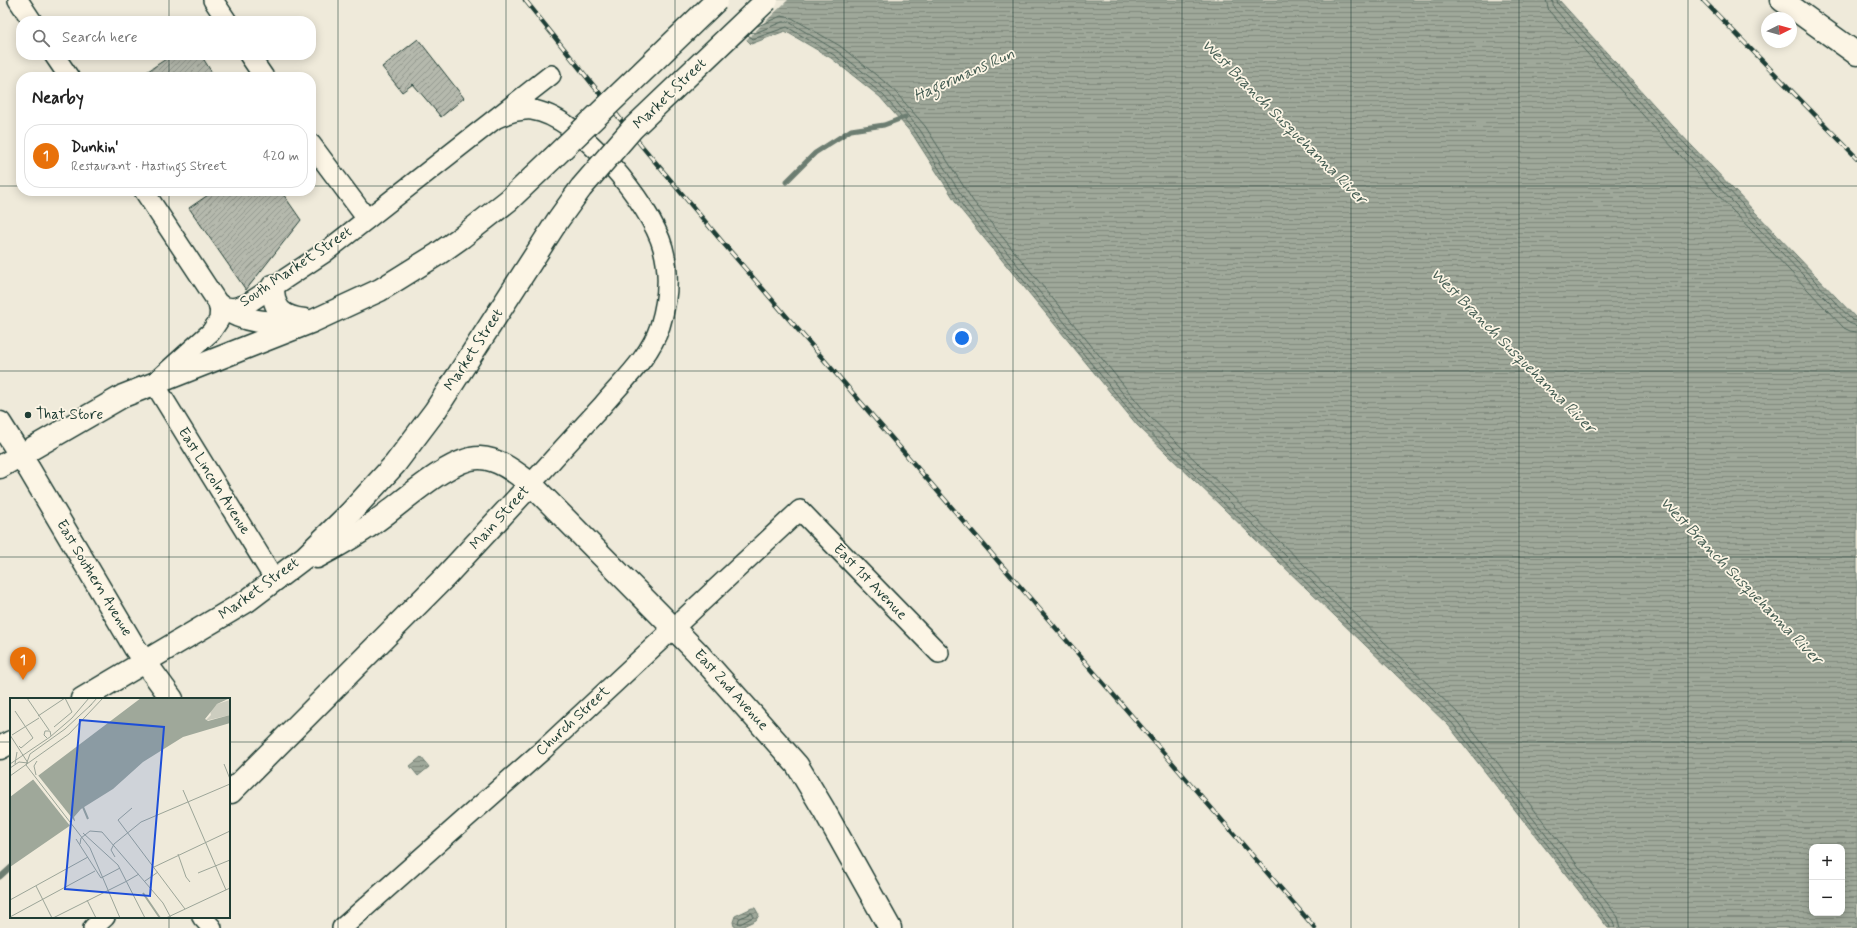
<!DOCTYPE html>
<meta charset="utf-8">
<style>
body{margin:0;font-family:Mynerve,sans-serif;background:#f6f6f6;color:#222}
.controls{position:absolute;right:12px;bottom:12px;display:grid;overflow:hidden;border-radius:8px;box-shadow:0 2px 10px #0003}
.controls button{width:36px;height:36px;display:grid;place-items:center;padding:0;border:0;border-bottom:1px solid #e0e0e0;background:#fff;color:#222;font:20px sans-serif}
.compass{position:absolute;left:1761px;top:12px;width:36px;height:36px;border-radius:50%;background:#fff;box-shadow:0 2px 10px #0003;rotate:85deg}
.you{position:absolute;left:962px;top:338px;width:14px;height:14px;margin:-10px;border:3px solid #fff;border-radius:50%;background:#1a73e8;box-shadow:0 0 0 6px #1a73e833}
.badge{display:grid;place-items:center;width:26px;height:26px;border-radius:50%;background:#111827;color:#fff;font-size:13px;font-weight:700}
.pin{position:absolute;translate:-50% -33px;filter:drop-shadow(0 1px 2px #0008)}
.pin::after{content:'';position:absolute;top:21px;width:14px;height:12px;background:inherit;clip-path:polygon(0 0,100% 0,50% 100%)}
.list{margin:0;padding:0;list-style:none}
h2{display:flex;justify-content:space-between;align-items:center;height:52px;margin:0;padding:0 16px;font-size:17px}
h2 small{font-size:13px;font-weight:400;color:#767676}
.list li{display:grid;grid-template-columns:26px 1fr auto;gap:12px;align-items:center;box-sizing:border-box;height:64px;margin:0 8px 8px;padding:0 8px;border:1px solid #e0e0e0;border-radius:16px}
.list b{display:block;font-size:15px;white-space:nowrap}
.list p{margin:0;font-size:13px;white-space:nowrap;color:#767676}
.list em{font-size:13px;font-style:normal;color:#767676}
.icon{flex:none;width:22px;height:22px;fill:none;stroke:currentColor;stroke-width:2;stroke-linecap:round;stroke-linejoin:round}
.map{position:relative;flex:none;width:1857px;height:928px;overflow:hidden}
.search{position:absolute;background:#fff;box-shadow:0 2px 10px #0003;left:16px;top:16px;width:300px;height:44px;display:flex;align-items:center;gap:10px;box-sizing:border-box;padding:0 14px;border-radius:16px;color:#767676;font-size:15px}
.panel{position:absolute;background:#fff;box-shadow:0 2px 10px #0003;left:16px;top:72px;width:300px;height:124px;border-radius:16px}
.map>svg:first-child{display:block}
.water{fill:url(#water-rules);stroke:#6c7d71;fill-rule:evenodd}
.pier{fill:#efeada}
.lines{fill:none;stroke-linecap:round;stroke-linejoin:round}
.shore{stroke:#52685d;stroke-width:1}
.stream{stroke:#6c7d71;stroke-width:5}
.building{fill:url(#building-hatch);stroke:#1f3d34}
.street-casing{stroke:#1f3d34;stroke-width:22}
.secondary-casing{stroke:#1f3d34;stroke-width:25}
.highway-casing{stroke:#1f3d34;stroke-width:25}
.street{stroke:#fcf5e5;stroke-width:19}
.secondary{stroke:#fcf5e5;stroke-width:22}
.highway{stroke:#fcf5e5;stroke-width:22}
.rail-casing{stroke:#1f3d34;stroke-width:4.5}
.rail{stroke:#fcf5e5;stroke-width:3;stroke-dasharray:9;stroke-linecap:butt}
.highway-bridge-casing{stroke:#1f3d34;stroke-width:25;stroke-linecap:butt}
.highway-bridge{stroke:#fcf5e5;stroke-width:22}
.grid{fill:none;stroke:#1f3d34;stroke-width:1;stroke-opacity:0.55}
.poi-dot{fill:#1f3d34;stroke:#fcf5e5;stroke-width:1.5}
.labels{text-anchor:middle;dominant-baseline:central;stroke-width:3.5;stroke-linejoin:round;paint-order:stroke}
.street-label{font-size:15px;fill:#1f3d34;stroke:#fcf5e5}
.poi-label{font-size:15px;fill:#1f3d34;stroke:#fcf5e5;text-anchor:start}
.water-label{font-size:16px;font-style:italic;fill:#455d53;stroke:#fcf5e5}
.inset-river{fill:none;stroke:#9fa89a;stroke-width:2}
.inset-road{fill:none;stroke:#9ca598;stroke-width:1}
.view{fill:#1d4ed8;fill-opacity:0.15;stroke:#1d4ed8;stroke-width:2}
.inset-edge{fill:none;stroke:#1f3d34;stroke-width:2}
</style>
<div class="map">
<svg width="1857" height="928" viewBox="0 0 1857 928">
<defs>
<pattern id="water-rules" width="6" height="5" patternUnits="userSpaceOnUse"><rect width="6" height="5" fill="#9fa89a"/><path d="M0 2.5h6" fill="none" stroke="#818a7e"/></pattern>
<pattern id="building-hatch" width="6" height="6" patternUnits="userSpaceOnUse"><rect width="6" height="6" fill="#b5b9ad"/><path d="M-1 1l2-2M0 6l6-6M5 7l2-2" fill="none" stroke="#93988e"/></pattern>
</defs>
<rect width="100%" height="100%" fill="#efeada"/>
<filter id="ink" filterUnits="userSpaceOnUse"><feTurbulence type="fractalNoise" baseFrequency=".025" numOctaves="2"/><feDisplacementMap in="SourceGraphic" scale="8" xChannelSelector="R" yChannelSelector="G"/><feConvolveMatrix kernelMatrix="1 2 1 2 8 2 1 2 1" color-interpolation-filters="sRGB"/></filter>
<g filter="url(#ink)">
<!-- water -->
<g class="water">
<path d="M 708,0 L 1559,0 L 1672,125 L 1857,319 L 1857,928 L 1608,928 L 1449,726 L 1137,425 L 961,210 L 913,135 L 880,97 L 831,58 L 785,31 L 751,44 ZM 1812,847 L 1842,847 L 1842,913 L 1812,913 Z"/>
<path d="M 421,757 L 429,767 L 418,776 L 410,766 Z"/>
<path d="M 752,908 L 755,908 L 759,915 L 756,920 L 739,928 L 734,926 L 733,922 L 735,916 Z"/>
</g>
<!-- pier -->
<path class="pier" d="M 706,0 L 788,0 L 745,41 Z"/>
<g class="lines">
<!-- shore -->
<g class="shore">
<path d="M 1546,0 L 1549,11 L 1661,135 L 1844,328 L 1850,331 L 1857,332"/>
<path d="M 1552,0 L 1554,8 L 1665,131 L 1849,323 L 1857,326"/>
<path d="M 1557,0 L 1558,4 L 1669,127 L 1852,320 L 1857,321"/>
<path d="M 758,26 L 781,16 L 792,18 L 840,46 L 891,87 L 925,126 L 973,201 L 1148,415 L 1461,716 L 1618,917 L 1621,928"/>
<path d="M 751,32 L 755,33 L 782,22 L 789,22 L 837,51 L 887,91 L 920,130 L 968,205 L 1144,419 L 1456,720 L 1613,921 L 1615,928"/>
<path d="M 748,35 L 753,39 L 787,27 L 834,55 L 883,95 L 916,133 L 964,208 L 1140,423 L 1452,723 L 1609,924 L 1610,928"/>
<path d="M 751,913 L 753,914 L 753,917 L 740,924 L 738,923 L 739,919 Z"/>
</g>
<!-- stream -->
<g class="stream">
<path d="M 786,182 L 815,153 L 851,130 L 884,125 L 905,117"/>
<path d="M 0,877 L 11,867"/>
</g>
</g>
<!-- building -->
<g class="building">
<path d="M 418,39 L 464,98 L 441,117 L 413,84 L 402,92 L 382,67 Z"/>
<path d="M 172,55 L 201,55 L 214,76 L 139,77 Z"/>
<path d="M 214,191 L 281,191 L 301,220 L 246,290 L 189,208 Z"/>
</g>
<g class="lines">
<defs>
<g id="street">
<path d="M 18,0 L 32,21"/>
<path d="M 213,0 L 227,21"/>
<path d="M 54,55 L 69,77"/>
<path d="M 249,55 L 264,77"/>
<path d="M 497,118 C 508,113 519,109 532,110 C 579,116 651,204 663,248 C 670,274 668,300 660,326 C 650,357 623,381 602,406 C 578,432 554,458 531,484"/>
<path d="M 311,144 L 367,219"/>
<path d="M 144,191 L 220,306"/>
<path d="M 220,306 L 233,308 L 247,304 L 324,253 L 551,75"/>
<path d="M 220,306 L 219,320 L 211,332 L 154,383 L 275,580"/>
<path d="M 202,917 L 212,928"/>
<path d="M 93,928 L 105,917"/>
<path d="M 342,928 L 543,750 L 800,510 L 939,653"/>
</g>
<g id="secondary">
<path d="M 0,423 L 29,469 L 135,648 L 172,699"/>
<path d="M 229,788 L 231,792 L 444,578 L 531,484 L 697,652 L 797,765 L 824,810 L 890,928"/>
</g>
<g id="highway">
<path d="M 1782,0 L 1857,54"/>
<path d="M 273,286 C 273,309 281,317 304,320"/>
<path d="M 220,306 C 244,322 267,324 296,322"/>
<path d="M 0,467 L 123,396 L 313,321 L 380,290 L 438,254 L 462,237 L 509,200 L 552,159"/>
<path d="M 317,557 C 335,547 354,537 372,524 C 399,506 449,457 480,458 C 500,459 516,473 531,484"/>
<path d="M 82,699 L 247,601 L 305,557 L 351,512 L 395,464 L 435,411 L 558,220 L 581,188"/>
<path d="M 0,748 L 11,742"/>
</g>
</defs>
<!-- street casing -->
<use href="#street" class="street-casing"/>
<!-- secondary casing -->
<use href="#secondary" class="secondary-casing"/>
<!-- highway casing -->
<use href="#highway" class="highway-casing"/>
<!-- street -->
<use href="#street" class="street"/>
<!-- secondary -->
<use href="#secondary" class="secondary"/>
<!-- highway -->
<use href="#highway" class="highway"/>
<defs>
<g id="rail">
<path d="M 525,0 L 641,145 L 724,244 L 1315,928"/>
<path d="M 1703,0 L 1857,158"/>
</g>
</defs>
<!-- rail casing -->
<use href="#rail" class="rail-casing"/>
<!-- rail -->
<use href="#rail" class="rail"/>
<defs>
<g id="highway-bridge">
<path d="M 552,159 L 717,0"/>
<path d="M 581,188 L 632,129 L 767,0"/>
</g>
</defs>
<!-- highway-bridge casing -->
<use href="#highway-bridge" class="highway-bridge-casing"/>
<!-- highway-bridge -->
<use href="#highway-bridge" class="highway-bridge"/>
</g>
</g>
<!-- grid -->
<path class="grid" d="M 169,0 L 169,21M 338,0 L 338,928M 506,0 L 506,928M 675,0 L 675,928M 844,0 L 844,928M 1013,0 L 1013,928M 1182,0 L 1182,928M 1351,0 L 1351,928M 1519,0 L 1519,928M 1688,0 L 1688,928M 169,55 L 169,77M 0,186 L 21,186M 311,186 L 1857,186M 169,191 L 169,699M 0,371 L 1857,371M 0,557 L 1857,557M 0,742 L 11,742M 229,742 L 1857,742M 169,917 L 169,928"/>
<!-- markers -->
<circle class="poi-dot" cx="28" cy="415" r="4"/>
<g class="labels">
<!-- street labels -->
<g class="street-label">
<text transform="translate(670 94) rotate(-44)">Market Street</text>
<text transform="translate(296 267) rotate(-34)">South Market Street</text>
<text transform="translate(474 350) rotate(-57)">Market Street</text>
<text transform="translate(214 481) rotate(58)">East Lincoln Avenue</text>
<text transform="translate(500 518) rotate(-48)">Main Street</text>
<text transform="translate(94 578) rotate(59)">East Southern Avenue</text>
<text transform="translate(870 582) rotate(46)">East 1st Avenue</text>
<text transform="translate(259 589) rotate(-36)">Market Street</text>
<text transform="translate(731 690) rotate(48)">East 2nd Avenue</text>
<text transform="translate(573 721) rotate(-43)">Church Street</text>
</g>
<!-- poi labels -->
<g class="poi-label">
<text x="36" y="415">That Store</text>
</g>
<!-- water labels -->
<g class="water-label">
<text transform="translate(964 75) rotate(-24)">Hagermans Run</text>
<text transform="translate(1284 122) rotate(45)">West Branch Susquehanna River</text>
<text transform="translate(1513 351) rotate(45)">West Branch Susquehanna River</text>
<text transform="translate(1741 581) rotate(46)">West Branch Susquehanna River</text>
</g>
</g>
<!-- overview -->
<g transform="translate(10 698)">
<rect width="220" height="220" fill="#efeada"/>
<path d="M 220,2 L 220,17 L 195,23 L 201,17 L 200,13 L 207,6 Z" fill="#cccdbf"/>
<path d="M 131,0 L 220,0 L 207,6 L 195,21 L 198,23 L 220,17 L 220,25 L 173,39 L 133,64 L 103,91 L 71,111 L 64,119 L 65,123 L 58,129 L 0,169 L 0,99 Z" fill="#9fa89a"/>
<path d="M 27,76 L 66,125 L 61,129 L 22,80 Z" fill="#efeada"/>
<path class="inset-river" d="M 73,109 L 78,121M 133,195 L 150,220"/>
<path class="inset-road" d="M 17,0 L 39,32M 55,0 L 62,14M 82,6 L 55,31 L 20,56 L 16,67 L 80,150 L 110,220M 79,9 L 87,0M 5,13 L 23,40 L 11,50 L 9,48M 28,18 L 55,0M 44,29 L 62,14M 0,37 L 18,65M 2,37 L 29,20M 37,40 L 34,37 L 35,33 L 40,33 L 41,38M 0,66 L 40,39 L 62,20 L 79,0M 5,66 L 7,54M 214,66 L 220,81M 0,70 L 9,64 L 18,65M 26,77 L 24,68 L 27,63M 0,78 L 59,36 L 93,0M 173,92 L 216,192M 122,110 L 108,122 L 175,211M 73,135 L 108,167 L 135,220M 66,141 L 91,180 L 110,170M 70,146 L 71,140 L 80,133 L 92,134 L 153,205 L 161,220M 104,146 L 131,124 L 220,86M 104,146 L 101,152 L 105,159M 168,156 L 176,179 L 180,184M 144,169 L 220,133M 188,175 L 220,162M 117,183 L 129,176M 135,183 L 148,174M 26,188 L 42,220M 0,202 L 78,159M 77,202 L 86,220M 0,219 L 85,173M 43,220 L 117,183M 156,220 L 220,190"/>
<path class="view" d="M 70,22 L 154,29 L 140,198 L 55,191 Z"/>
<rect width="220" height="220" class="inset-edge"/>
</g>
</svg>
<div class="controls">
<button>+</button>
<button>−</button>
</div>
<svg class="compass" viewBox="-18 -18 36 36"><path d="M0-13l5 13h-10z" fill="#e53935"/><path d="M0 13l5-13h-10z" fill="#767676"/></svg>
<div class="you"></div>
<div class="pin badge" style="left:23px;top:680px;background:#e8710a">1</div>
<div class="search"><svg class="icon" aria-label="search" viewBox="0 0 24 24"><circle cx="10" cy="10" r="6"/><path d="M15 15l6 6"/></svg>Search here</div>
<section class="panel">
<h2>Nearby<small></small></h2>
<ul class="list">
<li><span class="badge" style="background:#e8710a">1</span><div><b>Dunkin'</b><p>Restaurant · Hastings Street</p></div><em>420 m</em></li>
</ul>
</section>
</div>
